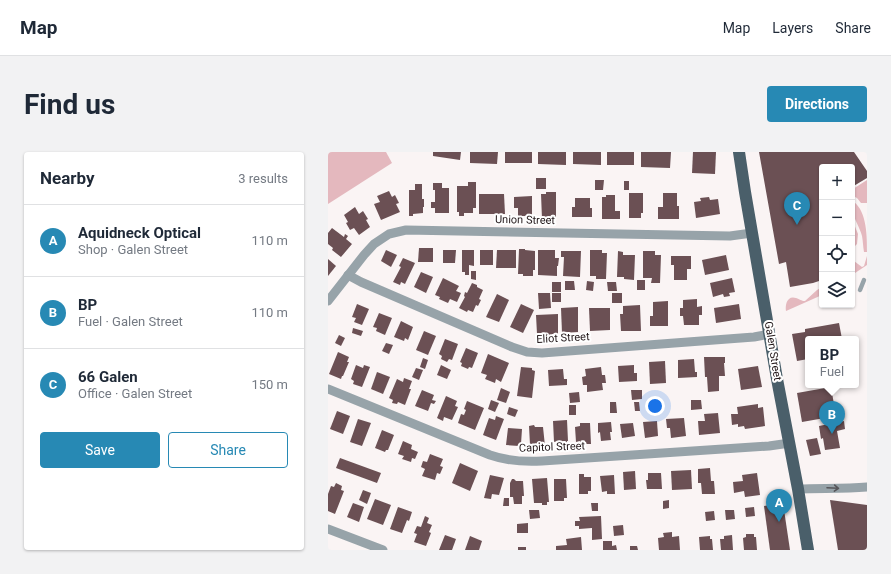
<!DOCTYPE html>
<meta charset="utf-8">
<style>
body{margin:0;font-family:Roboto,sans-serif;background:#f2f2f3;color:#1f2937}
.controls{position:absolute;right:12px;top:12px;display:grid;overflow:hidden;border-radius:4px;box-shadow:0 1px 3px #0004}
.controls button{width:36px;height:36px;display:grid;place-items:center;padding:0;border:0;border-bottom:1px solid #e0e1e3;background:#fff;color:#1f2937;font:20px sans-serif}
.you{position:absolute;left:327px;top:254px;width:14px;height:14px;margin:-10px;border:3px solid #fff;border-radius:50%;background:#1a73e8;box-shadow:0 0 0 6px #1a73e833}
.badge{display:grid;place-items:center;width:26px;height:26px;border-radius:50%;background:#2789b4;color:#fff;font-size:13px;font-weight:700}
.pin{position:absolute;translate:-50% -33px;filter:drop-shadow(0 1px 2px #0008)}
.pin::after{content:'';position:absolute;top:21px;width:14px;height:12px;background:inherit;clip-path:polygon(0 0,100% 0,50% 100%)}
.popup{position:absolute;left:477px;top:184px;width:54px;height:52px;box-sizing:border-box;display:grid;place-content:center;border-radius:4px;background:#fff;filter:drop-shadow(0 1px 3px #0005);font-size:13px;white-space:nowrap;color:#747a83}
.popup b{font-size:15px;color:#1f2937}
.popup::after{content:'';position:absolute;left:50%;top:100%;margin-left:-8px;border:8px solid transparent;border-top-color:#fff}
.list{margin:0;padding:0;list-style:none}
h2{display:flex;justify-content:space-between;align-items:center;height:52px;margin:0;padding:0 16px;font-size:17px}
h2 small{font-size:13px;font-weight:400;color:#747a83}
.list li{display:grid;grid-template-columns:26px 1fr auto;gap:12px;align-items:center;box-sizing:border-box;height:72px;padding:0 16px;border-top:1px solid #e0e1e3}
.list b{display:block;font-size:15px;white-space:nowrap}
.list p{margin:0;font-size:13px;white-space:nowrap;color:#747a83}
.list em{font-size:13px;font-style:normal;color:#747a83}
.actions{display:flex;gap:8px;padding:12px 16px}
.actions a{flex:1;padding:9px 0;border:1px solid #2789b4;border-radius:4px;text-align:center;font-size:14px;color:#2789b4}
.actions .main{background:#2789b4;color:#fff}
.icon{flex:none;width:22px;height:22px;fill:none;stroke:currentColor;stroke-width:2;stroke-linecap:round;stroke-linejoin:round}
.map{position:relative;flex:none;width:539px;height:398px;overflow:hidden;border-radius:4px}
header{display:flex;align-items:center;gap:24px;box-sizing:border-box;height:56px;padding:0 20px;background:#fff;border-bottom:1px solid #e0e1e3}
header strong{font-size:19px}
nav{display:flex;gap:22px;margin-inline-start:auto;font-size:14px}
.intro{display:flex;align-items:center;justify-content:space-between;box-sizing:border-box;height:96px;padding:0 24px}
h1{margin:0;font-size:28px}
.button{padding:10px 18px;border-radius:4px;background:#2789b4;color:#fff;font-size:14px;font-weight:700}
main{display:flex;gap:24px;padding:0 24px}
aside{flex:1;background:#fff;border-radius:4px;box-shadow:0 1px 3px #0004}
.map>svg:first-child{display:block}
.green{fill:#e4b8be}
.building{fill:#6b5054}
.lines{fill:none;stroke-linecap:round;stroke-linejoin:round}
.lane{stroke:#97a3a9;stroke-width:4.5}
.street{stroke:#97a3a9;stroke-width:9}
.primary{stroke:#4a5f6a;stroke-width:12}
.oneway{stroke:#57565a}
.labels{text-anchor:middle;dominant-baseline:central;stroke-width:4;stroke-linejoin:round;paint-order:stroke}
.street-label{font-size:11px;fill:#221719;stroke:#fff}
</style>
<header>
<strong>Map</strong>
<nav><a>Map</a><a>Layers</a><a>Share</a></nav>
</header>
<div class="intro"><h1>Find us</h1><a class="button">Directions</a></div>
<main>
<aside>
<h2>Nearby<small>3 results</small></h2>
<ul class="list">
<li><span class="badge">A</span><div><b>Aquidneck Optical</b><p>Shop · Galen Street</p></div><em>110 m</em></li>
<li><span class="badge">B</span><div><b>BP</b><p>Fuel · Galen Street</p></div><em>110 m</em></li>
<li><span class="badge">C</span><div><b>66 Galen</b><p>Office · Galen Street</p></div><em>150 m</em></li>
</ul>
<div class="actions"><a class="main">Save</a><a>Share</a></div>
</aside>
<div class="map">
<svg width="539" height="398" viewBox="0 0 539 398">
<rect width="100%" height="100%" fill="#faf4f4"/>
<!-- green -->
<g class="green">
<path d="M 0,0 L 58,0 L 64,11 L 0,52 Z"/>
<path d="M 539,28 L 539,51 L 533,51 L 529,46 L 527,45 L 525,37 Z"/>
<path d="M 526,50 C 539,60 539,85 539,100 L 536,100 C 535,95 535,89 534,84 C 532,74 520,59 526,50 Z"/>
<path d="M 524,67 L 530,82 L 529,92 L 527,94 L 524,94 L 524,79 L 527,81 L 524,73 Z"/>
<path d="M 539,104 L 539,113 L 524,123 L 524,106 L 526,108 L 526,109 L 534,115 L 536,114 Z"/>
<path d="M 494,135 L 494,143 L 458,159 C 457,153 459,143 468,146 C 472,147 473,149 477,149 L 489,138 Z"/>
</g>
<!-- building -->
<g class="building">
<path d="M 105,0 L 133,0 L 132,8 L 105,4 Z"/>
<path d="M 142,0 L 170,0 L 169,12 L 142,11 Z"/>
<rect x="177" y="0" width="27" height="11"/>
<path d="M 210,0 L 238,0 L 238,13 L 210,12 Z"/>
<path d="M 245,0 L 273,0 L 273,13 L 245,12 Z"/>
<rect x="279" y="0" width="27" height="13"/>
<path d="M 313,0 L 343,0 L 342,16 L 313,15 Z"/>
<path d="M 365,0 L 388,0 L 387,22 L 364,21 Z"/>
<path d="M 431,0 L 526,0 L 539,19 L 539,26 L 524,35 L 524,15 L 494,15 L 494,128 L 485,131 L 462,135 L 458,110 L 451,112 Z"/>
<rect x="208" y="26" width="10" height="11"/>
<path d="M 267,28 L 276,28 L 275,38 L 267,38 Z"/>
<rect x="296" y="29" width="5" height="9"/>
<path d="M 140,30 L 148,30 L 148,56 L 145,56 L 145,61 L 136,61 L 136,64 L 131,64 L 131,60 L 129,60 L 129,34 L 140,34 Z"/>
<path d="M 105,31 L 114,31 L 114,36 L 121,36 L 121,61 L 107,61 L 107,56 L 103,56 L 103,50 L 107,50 L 107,38 L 105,38 Z"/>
<path d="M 87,32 L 94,32 L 94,47 L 96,47 L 96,55 L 95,55 L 95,61 L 85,62 L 85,64 L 81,64 L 81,38 L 87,38 Z"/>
<path d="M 61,39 L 64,45 L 67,43 L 71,51 L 68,52 L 72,60 L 53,68 L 46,52 L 52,50 L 49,44 Z"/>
<path d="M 218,40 L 228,40 L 228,67 L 214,67 L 213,42 L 218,42 Z"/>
<path d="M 301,41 L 315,41 L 315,61 L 313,61 L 313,66 L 301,66 Z"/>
<path d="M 335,41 L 349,41 L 349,54 L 351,54 L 351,67 L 330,67 L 330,55 L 335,55 Z"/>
<path d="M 151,42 L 176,42 L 177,62 L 151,62 Z"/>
<path d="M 278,43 L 287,43 L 287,59 L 292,59 L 292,67 L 274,67 L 274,45 L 278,45 Z"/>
<path d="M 204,44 L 204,64 L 190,64 L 190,56 L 186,56 L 186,45 Z"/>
<path d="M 381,45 L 382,48 L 390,47 L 392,62 L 368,66 L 366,50 L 373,49 L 372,46 Z"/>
<path d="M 247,46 L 262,46 L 262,56 L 264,56 L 264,65 L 244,65 L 244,55 L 247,55 Z"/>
<path d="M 27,55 L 31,62 L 35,59 L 40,67 L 38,68 L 42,75 L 31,83 L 26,76 L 22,78 L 18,71 L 20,70 L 16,63 Z"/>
<path d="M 4,76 L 16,85 L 17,82 L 20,84 L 18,87 L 24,92 L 13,105 L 4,98 L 5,96 L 0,92 L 0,81 Z"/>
<path d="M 91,96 L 105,96 L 105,110 L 90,110 Z"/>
<path d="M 191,97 L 197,97 L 197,98 L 207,99 L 207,118 L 205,118 L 205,124 L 195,124 L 195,122 L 190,122 Z"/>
<path d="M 58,98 L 69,103 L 63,115 L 53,109 Z"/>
<path d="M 115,98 L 128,98 L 127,111 L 115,111 Z"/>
<path d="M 134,98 L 146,98 L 146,114 L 141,113 L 141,123 L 137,123 L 137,120 L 134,120 Z"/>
<rect x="152" y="98" width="13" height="15"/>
<path d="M 169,98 L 188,98 L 188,116 L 168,116 Z"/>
<path d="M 210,98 L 227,98 L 227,106 L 231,106 L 230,114 L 229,114 L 229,124 L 210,123 Z"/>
<path d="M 262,98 L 274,98 L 274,101 L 279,101 L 278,127 L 268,127 L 268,124 L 262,124 Z"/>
<path d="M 233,99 L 253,99 L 252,125 L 235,124 L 236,105 L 233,105 Z"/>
<path d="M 290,99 L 295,100 L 295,103 L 307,103 L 306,128 L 296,127 L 296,125 L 289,125 Z"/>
<path d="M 315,99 L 327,99 L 327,103 L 333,103 L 332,131 L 323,131 L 324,126 L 315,126 Z"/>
<path d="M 398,103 L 401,118 L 377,123 L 374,108 Z"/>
<path d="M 343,104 L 363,104 L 363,117 L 359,117 L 359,128 L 346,128 L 346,113 L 343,113 Z"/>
<path d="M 75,106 L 87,111 L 77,132 L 73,130 L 72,133 L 65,130 L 73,115 L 71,114 Z"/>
<path d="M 0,107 L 8,114 L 0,124 Z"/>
<path d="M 143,119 L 148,119 L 148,128 L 143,127 Z"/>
<path d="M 93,120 L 105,125 L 98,141 L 86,135 Z"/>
<path d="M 115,126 L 131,134 L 128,139 L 133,141 L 129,150 L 122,147 L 120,151 L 111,147 L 112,145 L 107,143 Z"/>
<path d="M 404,126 L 407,140 L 401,141 L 402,144 L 396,145 L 395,142 L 385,145 L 382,131 Z"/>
<rect x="309" y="128" width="8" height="10"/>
<path d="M 237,129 L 246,129 L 247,138 L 237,138 Z"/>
<path d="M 259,129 L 266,130 L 265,139 L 258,138 Z"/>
<rect x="224" y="130" width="9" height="10"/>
<path d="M 279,130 L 288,130 L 289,139 L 280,139 Z"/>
<path d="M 144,131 L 149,133 L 149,135 L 155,138 L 151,147 L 153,148 L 150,154 L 148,153 L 145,160 L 140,158 L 139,160 L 131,156 L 137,145 L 136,144 L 137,140 L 139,141 Z"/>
<path d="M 210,141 L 222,141 L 223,156 L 211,157 Z"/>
<rect x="224" y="141" width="9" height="9"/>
<rect x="284" y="141" width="10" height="10"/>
<path d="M 169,142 L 181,148 L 171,170 L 158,165 Z"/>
<path d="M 369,147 L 369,155 L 374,154 L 374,163 L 371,163 L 371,173 L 356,173 L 355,164 L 352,164 L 352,156 L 355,156 L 355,148 Z"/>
<path d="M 340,149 L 340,174 L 322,174 L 322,164 L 325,164 L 325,150 Z"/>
<path d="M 29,152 L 41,157 L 34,173 L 26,170 L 28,166 L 24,165 Z"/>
<path d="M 193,152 L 206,158 L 195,181 L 182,175 Z"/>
<path d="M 411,152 L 413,167 L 388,171 L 386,156 Z"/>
<path d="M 312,153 L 313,179 L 293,179 L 292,162 L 295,162 L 295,154 Z"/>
<path d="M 250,155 L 250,180 L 234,181 L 233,156 Z"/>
<path d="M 261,156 L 282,156 L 282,178 L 262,179 Z"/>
<path d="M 51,161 L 64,166 L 57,183 L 48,179 L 49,176 L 45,175 Z"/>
<path d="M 230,162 L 230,182 L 224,182 L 224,185 L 214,185 L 214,182 L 209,182 L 208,163 Z"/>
<path d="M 73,169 L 85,175 L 80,188 L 77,186 L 76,189 L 66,185 Z"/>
<path d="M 511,171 L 514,187 L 480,187 L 480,207 L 469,209 L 464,182 L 477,180 L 477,177 Z"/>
<path d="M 25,176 L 35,179 L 33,184 L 24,181 Z"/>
<path d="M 96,179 L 108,184 L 100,203 L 88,198 Z"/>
<path d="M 11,183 L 17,186 L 13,194 L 7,191 Z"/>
<path d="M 117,187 L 130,192 L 124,208 L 121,207 L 119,210 L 113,207 L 114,204 L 111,202 Z"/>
<path d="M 58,191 L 65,193 L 61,202 L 54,199 Z"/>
<path d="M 138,196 L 150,201 L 144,216 L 141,215 L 140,217 L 133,214 L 134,211 L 132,210 Z"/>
<path d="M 10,200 L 21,205 L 19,210 L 21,210 L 15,224 L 14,224 L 13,227 L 1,222 Z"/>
<path d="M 160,202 L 181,211 L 173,230 L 168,227 L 167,231 L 157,227 L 159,223 L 153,221 Z"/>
<path d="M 376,205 L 397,205 L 397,211 L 396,211 L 397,224 L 391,224 L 391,239 L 380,240 L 379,225 L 377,225 Z"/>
<path d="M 95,206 L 100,208 L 97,217 L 92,215 Z"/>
<path d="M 366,207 L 367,220 L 369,220 L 369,225 L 350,226 L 350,208 Z"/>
<path d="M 337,209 L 338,231 L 322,232 L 321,210 Z"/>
<path d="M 28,213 L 35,216 L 36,213 L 42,215 L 34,235 L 25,232 L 26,229 L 23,227 Z"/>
<path d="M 113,213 L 123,218 L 119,227 L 109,223 Z"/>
<path d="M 306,213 L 306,221 L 309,221 L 309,229 L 291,230 L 290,214 Z"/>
<path d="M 430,214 L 434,235 L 413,238 L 410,217 Z"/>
<path d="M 193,215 L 204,216 L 204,218 L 207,219 L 204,246 L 189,244 Z"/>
<path d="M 273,215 L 274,223 L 277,223 L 278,231 L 274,231 L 275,238 L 259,240 L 259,233 L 255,233 L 254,225 L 258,224 L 257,217 Z"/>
<path d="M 88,216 L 95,218 L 91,228 L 84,225 Z"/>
<path d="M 235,217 L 236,227 L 239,227 L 239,233 L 221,234 L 220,218 Z"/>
<path d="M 49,220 L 62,225 L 55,242 L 43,237 Z"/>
<path d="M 76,226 L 84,229 L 81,237 L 83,237 L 77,253 L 70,250 L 69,252 L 64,251 L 65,248 L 61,246 L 69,227 L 75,230 Z"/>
<path d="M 503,235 L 508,264 L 474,270 L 469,241 Z"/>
<path d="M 173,236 L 182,240 L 178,251 L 169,248 Z"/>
<path d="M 94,238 L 106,243 L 104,248 L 108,249 L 106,252 L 103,251 L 100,259 L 87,254 Z"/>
<path d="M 303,238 L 314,238 L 314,247 L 304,248 Z"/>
<path d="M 251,240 L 252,250 L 242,251 L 241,241 Z"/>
<path d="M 118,244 L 129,249 L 127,254 L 130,255 L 124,268 L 116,265 L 115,269 L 109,266 Z"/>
<path d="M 163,248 L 171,251 L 167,260 L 160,257 Z"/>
<path d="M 363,248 L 373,248 L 374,257 L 363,258 Z"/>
<path d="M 139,249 L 156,256 L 147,278 L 130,271 L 133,262 L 136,263 L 138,258 L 136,257 Z"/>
<path d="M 282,250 L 288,250 L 289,261 L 282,261 Z"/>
<path d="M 306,250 L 311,250 L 312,259 L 307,259 Z"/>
<path d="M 430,252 L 430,256 L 435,255 L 437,274 L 417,277 L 416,274 L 410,275 L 410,272 L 404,273 L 403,262 L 410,262 L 409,255 Z"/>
<rect x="241" y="253" width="7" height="10"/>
<path d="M 181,255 L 190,258 L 187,265 L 179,262 Z"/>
<path d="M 9,259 L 22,264 L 15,282 L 2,277 Z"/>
<path d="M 390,261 L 392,281 L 371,283 L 370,269 L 377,269 L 376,262 Z"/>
<path d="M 168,264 L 176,267 L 168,288 L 155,283 L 161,266 L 167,268 Z"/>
<path d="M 356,266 L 358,284 L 343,286 L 342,276 L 339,276 L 338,267 Z"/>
<path d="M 30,267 L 43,271 L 34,294 L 22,290 Z"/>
<path d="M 239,268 L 240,289 L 239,289 L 239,291 L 230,292 L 230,289 L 226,290 L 225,269 Z"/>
<path d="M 329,269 L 330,284 L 317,286 L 315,270 Z"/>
<path d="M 516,269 L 517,277 L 509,279 L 512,296 L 497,298 L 495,286 L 493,287 L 491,274 Z"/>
<path d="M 283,270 L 284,280 L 282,280 L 283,288 L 273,289 L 272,280 L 270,281 L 270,271 Z"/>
<path d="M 252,271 L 262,271 L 263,292 L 252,292 L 252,289 L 248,290 L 247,275 L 252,274 Z"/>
<path d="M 305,271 L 307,284 L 294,286 L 292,272 Z"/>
<path d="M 206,273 L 207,275 L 215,275 L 217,294 L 207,295 L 207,293 L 202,293 L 201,274 Z"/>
<path d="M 180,276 L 194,277 L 193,292 L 191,292 L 191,294 L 178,293 Z"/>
<path d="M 54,278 L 66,283 L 60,298 L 58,298 L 57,300 L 47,296 Z"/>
<path d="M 489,286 L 493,302 L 482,304 L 478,288 Z"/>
<path d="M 75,289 L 84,293 L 83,297 L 90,300 L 87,307 L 84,306 L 83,310 L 74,307 L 76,304 L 70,302 Z"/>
<path d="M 102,302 L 115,307 L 112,314 L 115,315 L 112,322 L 109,321 L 107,328 L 94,324 L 97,317 L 93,315 L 95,309 L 99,310 Z"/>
<path d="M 12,306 L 53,321 L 49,331 L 8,316 Z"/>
<path d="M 132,311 L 150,319 L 142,339 L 124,331 Z"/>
<path d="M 382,316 L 383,329 L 386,329 L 387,342 L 374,342 L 373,331 L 370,331 L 370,317 Z"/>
<path d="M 363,318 L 364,337 L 344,338 L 343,319 Z"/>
<path d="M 307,319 L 308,337 L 296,338 L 295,320 Z"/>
<path d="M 320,321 L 333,321 L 334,337 L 319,337 L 318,328 L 320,328 Z"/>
<path d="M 429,321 L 432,343 L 417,345 L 416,339 L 406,341 L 405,330 L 415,329 L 414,323 Z"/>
<path d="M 251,322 L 256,322 L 256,325 L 263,325 L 263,339 L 260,339 L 260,342 L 251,342 Z"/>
<path d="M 162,323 L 176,326 L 171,343 L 164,342 L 163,347 L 156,346 Z"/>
<path d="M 286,323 L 287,342 L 279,342 L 279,339 L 274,340 L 272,324 Z"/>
<path d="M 219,326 L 221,350 L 219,350 L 219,353 L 214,353 L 214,351 L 206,351 L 204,327 Z"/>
<path d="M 184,327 L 186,327 L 188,329 L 195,329 L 196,344 L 194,344 L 194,352 L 186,352 L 185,345 L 182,345 L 182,331 Z"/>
<path d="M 226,327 L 238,327 L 239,346 L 236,346 L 236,349 L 226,349 Z"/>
<path d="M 8,331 L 14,334 L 13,338 L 16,339 L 7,362 L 0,359 L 0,342 L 3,334 L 6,335 Z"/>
<path d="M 35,338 L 43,341 L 39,352 L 31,348 Z"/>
<path d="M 176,346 L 181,346 L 181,354 L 175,354 Z"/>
<path d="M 47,347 L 63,353 L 55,373 L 39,367 Z"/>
<path d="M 341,348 L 341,356 L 335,357 L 335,349 Z"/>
<path d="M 502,348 L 539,353 L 539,398 L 510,398 Z"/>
<path d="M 25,351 L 36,355 L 31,370 L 19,365 Z"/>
<path d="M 263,351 L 270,351 L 270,359 L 264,359 Z"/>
<path d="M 455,351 L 462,398 L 442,398 L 436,354 Z"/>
<path d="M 70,355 L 84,360 L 81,369 L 79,368 L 74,381 L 62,377 Z"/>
<path d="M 426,355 L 427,364 L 418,365 L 417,356 Z"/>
<path d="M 201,358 L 211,358 L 212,366 L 202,367 Z"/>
<path d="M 397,358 L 406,358 L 407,367 L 398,368 Z"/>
<path d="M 386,359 L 387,368 L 378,369 L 377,360 Z"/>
<path d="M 97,364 L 101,366 L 99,371 L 104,373 L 101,380 L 103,381 L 98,394 L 86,390 L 89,382 L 86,381 L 89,374 L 93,375 Z"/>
<path d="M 273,364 L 274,387 L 264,388 L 264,376 L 251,377 L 251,374 L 247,374 L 247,369 L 252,369 L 251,365 Z"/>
<path d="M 200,371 L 200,381 L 189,381 L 189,372 Z"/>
<path d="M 295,373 L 296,383 L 286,384 L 285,374 Z"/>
<path d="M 344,380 L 344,385 L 351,384 L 352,398 L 331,398 L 330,386 L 336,385 L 335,381 Z"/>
<path d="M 418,382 L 426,382 L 426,385 L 428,385 L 429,398 L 416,398 L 415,386 L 418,385 Z"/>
<path d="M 117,383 L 128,387 L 124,398 L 111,398 Z"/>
<path d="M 404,383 L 405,398 L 393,398 L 392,387 L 396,387 L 396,384 Z"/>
<path d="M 142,384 L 154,389 L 151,398 L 137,398 Z"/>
<path d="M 382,384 L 382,387 L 384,387 L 385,398 L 372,398 L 371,385 Z"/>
<path d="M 253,385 L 254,398 L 228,398 L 228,394 L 239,393 L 238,387 Z"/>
<path d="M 275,389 L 284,389 L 284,394 L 288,393 L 289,398 L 275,398 Z"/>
<path d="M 302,394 L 309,394 L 310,398 L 302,398 Z"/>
<rect x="190" y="395" width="8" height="3"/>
</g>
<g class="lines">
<!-- lane -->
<path class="lane" d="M 532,138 L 536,128"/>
<!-- street -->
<g class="street">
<path d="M 20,123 L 33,130 L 184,195 L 199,200 L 214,201 L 426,185 L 442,182"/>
<path d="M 0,149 L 36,103 L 46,92 L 61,82 L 78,78 L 402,84 L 424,81"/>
<path d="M 0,237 L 162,303 C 179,309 196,310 214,309 L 441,294 L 462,291"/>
<path d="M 470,337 C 493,336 516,337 539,335"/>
<path d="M 0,377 L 55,398"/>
</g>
<!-- primary -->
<path class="primary" d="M 411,0 L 417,40 L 449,227 L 470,337 L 480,398"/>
</g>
<!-- one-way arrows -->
<defs><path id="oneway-shaft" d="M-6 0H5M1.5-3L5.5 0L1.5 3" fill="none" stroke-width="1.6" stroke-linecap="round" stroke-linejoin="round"/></defs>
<use class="oneway" href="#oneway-shaft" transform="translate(505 336) rotate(3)"/>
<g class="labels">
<!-- street labels -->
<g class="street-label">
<text transform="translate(197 68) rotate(1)">Union Street</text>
<text transform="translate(235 186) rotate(-3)">Eliot Street</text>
<text transform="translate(445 199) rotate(81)">Galen Street</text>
<text transform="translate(224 295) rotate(-2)">Capitol Street</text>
</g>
</g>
</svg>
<div class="controls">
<button>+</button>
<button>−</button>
<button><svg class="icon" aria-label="locate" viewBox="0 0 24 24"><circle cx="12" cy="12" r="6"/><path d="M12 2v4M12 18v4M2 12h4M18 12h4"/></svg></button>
<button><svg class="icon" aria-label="layers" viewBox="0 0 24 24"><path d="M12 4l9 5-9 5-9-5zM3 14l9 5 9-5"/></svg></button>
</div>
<div class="you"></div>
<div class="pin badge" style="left:451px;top:370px">A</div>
<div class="pin badge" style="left:504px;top:282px">B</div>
<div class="popup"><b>BP</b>Fuel</div>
<div class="pin badge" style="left:469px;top:73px">C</div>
</div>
</main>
